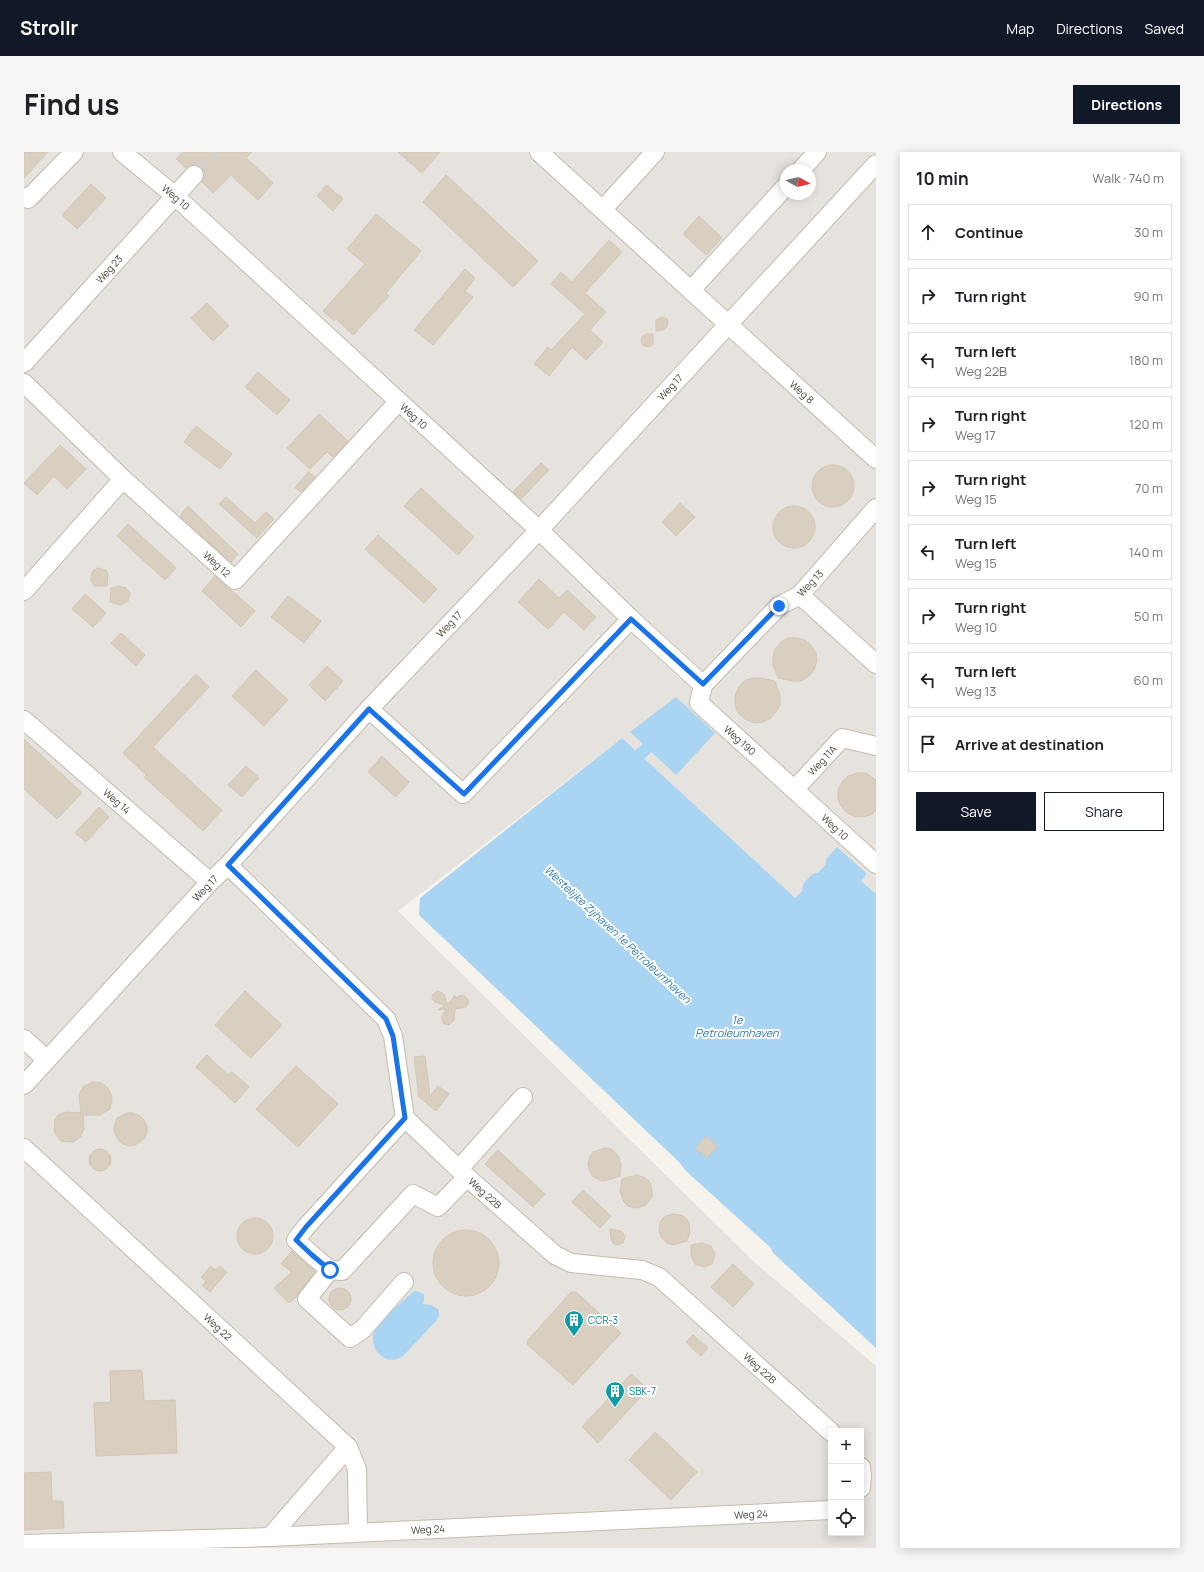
<!DOCTYPE html>
<meta charset="utf-8">
<style>
body{margin:0;font-family:Manrope,sans-serif;background:#f6f6f6;color:#202124}
.controls{position:absolute;right:12px;bottom:12px;display:grid;overflow:hidden;border-radius:0px;box-shadow:0 2px 10px #0003}
.controls button{width:36px;height:36px;display:grid;place-items:center;padding:0;border:0;border-bottom:1px solid #e0e0e0;background:#fff;color:#202124;font:20px sans-serif}
.compass{position:absolute;left:756px;top:12px;width:36px;height:36px;border-radius:50%;background:#fff;box-shadow:0 2px 10px #0003;rotate:98deg}
.stop{position:absolute;width:12px;height:12px;margin:-9px;border:3px solid #1a73e8;border-radius:50%;background:#fff}
.stop.end{background:#1a73e8;border-color:#fff;box-shadow:0 1px 4px #0008}
.list{margin:0;padding:0;list-style:none}
h2{display:flex;justify-content:space-between;align-items:center;height:52px;margin:0;padding:0 16px;font-size:17px}
h2 small{font-size:13px;font-weight:400;color:#757577}
.list li{display:grid;grid-template-columns:26px 1fr auto;gap:12px;align-items:center;box-sizing:border-box;height:56px;margin:0 8px 8px;padding:0 8px;border:1px solid #e0e0e0;border-radius:0px}
.list b{display:block;font-size:15px;white-space:nowrap}
.list p{margin:0;font-size:13px;white-space:nowrap;color:#757577}
.list em{font-size:13px;font-style:normal;color:#757577}
.actions{display:flex;gap:8px;padding:12px 16px}
.actions a{flex:1;padding:9px 0;border:1px solid #111827;border-radius:0px;text-align:center;font-size:14px;color:#111827}
.actions .main{background:#111827;color:#fff}
.icon{flex:none;width:22px;height:22px;fill:none;stroke:currentColor;stroke-width:2;stroke-linecap:round;stroke-linejoin:round}
.map{position:relative;flex:none;width:852px;height:1396px;overflow:hidden;border-radius:0px}
header{display:flex;align-items:center;gap:24px;box-sizing:border-box;height:56px;padding:0 20px;background:#111827;color:#fff}
header strong{font-size:19px}
nav{display:flex;gap:22px;margin-inline-start:auto;font-size:14px}
.intro{display:flex;align-items:center;justify-content:space-between;box-sizing:border-box;height:96px;padding:0 24px}
h1{margin:0;font-size:28px}
.button{padding:10px 18px;border-radius:0px;background:#111827;color:#fff;font-size:14px;font-weight:700}
main{display:flex;gap:24px;padding:0 24px}
aside{flex:1;background:#fff;border-radius:0px;box-shadow:0 2px 10px #0003}
.map>svg:first-child{display:block}
.industrial{fill:#e6e2dd;fill-rule:evenodd}
.water{fill:#a9d4f2}
.lines{fill:none;stroke-linecap:round;stroke-linejoin:round}
.canal{stroke:#a9d4f2;stroke-width:12}
.building{fill:#d8cfc1;stroke:#d3c7b4}
.minor-tunnel{stroke:#d4d0c8;stroke-width:18;stroke-dasharray:18 9;stroke-linecap:butt}
.minor-casing{stroke:#c2bbae;stroke-width:20}
.minor{stroke:#fff;stroke-width:18}
.route{stroke:#1a73e8;stroke-width:5}
.labels{text-anchor:middle;dominant-baseline:central;stroke-width:4;stroke-linejoin:round;paint-order:stroke}
.street-label{font-size:10px;fill:#4b4439;stroke:#fff}
.culture-label{font-size:10px;fill:#0d838f;stroke:#fff;text-anchor:start}
.water-label{font-size:11px;font-style:italic;fill:#2e7ab2;stroke:#fff}
</style>
<header>
<strong>Strollr</strong>
<nav><a>Map</a><a>Directions</a><a>Saved</a></nav>
</header>
<div class="intro"><h1>Find us</h1><a class="button">Directions</a></div>
<main>
<div class="map">
<svg width="852" height="1396" viewBox="0 0 852 1396">
<rect width="100%" height="100%" fill="#f6f3ec"/>
<!-- industrial -->
<path class="industrial" d="M 0,0 L 852,0 L 852,742 L 837,729 L 843,722 L 804,706 L 801,713 L 795,720 L 788,722 L 779,732 L 778,739 L 771,747 L 598,586 L 374,759 L 729,1109 L 852,1214 L 852,1396 L 0,1396 ZM 762,18 L 786,18 L 786,42 L 762,42 ZM 807,1279 L 837,1279 L 837,1381 L 807,1381 Z"/>
<!-- water -->
<g class="water">
<path d="M 652,545 L 691,581 L 652,623 L 606,580 Z"/>
<path d="M 598,586 L 771,746 L 778,739 L 779,732 L 788,722 L 795,720 L 801,713 L 803,706 L 813,695 L 843,722 L 837,729 L 852,742 L 852,1196 L 749,1101 L 747,1096 L 662,1019 L 655,1010 L 395,763 L 396,746 Z"/>
<path d="M 390,1139 L 393,1139 L 400,1142 L 400,1149 L 399,1152 L 407,1153 L 415,1158 L 415,1163 L 413,1168 L 379,1204 C 361,1216 343,1196 351,1178 C 354,1171 382,1146 390,1139 Z"/>
</g>
<g class="lines">
<!-- canal -->
<path class="canal" d="M 610,615 L 608,609 L 635,586"/>
</g>
<!-- building -->
<g class="building">
<path d="M 0,0 L 24,0 L 0,26 Z"/>
<path d="M 159,0 L 228,0 L 222,6 L 249,31 L 234,48 L 207,23 L 189,41 L 178,30 L 180,25 L 180,19 L 177,16 L 172,13 L 166,13 L 162,16 L 152,7 Z"/>
<path d="M 374,0 L 416,0 L 398,21 Z"/>
<path d="M 422,23 L 514,109 L 489,135 L 399,50 Z"/>
<path d="M 67,32 L 82,46 L 53,77 L 38,63 Z"/>
<path d="M 303,33 L 319,47 L 309,59 L 293,44 Z"/>
<path d="M 352,62 L 397,99 L 362,141 L 365,144 L 329,183 L 312,167 L 310,169 L 299,159 L 341,112 L 323,97 Z"/>
<path d="M 675,64 L 698,86 L 682,103 L 659,82 Z"/>
<path d="M 585,88 L 598,100 L 561,141 L 582,160 L 566,178 L 579,190 L 562,208 L 548,195 L 525,224 L 510,212 L 524,195 L 527,198 L 561,162 L 527,132 L 537,120 L 548,130 Z"/>
<path d="M 441,117 L 451,126 L 441,139 L 449,145 L 409,193 L 390,178 Z"/>
<path d="M 183,151 L 205,174 L 189,189 L 167,166 Z"/>
<path d="M 638,165 L 643,167 L 644,170 L 643,175 L 639,178 L 632,179 L 632,168 Z"/>
<path d="M 622,182 L 629,182 L 629,192 L 625,195 L 620,194 L 617,190 L 618,185 Z"/>
<path d="M 234,220 L 266,248 L 253,263 L 221,235 Z"/>
<path d="M 295,262 L 324,289 L 309,305 L 303,300 L 286,317 L 263,296 Z"/>
<path d="M 172,274 L 208,302 L 196,317 L 160,290 Z"/>
<path d="M 36,293 L 62,317 L 43,337 L 30,324 L 13,343 L 0,331 Z"/>
<path d="M 517,311 L 525,318 L 497,347 L 489,340 Z"/>
<circle cx="809" cy="334" r="21"/>
<path d="M 284,320 L 291,325 L 277,340 L 271,336 Z"/>
<path d="M 397,336 L 450,385 L 434,403 L 380,354 Z"/>
<path d="M 202,345 L 231,371 L 242,360 L 250,367 L 233,386 L 195,352 Z"/>
<path d="M 656,351 L 671,365 L 652,384 L 638,370 Z"/>
<circle cx="770" cy="375" r="21"/>
<path d="M 164,354 L 214,402 L 207,410 L 156,364 Z"/>
<path d="M 104,372 L 152,416 L 141,428 L 93,384 Z"/>
<path d="M 354,383 L 413,437 L 400,451 L 341,397 Z"/>
<path d="M 74,416 L 82,418 L 84,422 L 83,434 L 70,434 L 67,428 L 67,423 L 70,418 Z"/>
<path d="M 191,424 L 231,459 L 217,475 L 178,439 Z"/>
<path d="M 515,427 L 535,446 L 543,438 L 572,465 L 560,478 L 540,460 L 524,477 L 494,450 Z"/>
<path d="M 95,434 L 102,436 L 106,442 L 104,449 L 97,453 L 86,450 L 87,436 Z"/>
<path d="M 61,442 L 82,461 L 69,475 L 48,457 Z"/>
<path d="M 264,444 L 297,469 L 280,491 L 247,465 Z"/>
<path d="M 97,481 L 121,503 L 112,514 L 87,491 Z"/>
<path d="M 764,486 L 773,486 L 781,488 L 787,493 L 792,501 L 793,509 L 790,518 L 785,524 L 777,529 L 768,529 L 754,526 L 749,513 L 749,505 L 751,497 L 757,490 Z"/>
<path d="M 303,514 L 319,529 L 301,549 L 285,533 Z"/>
<path d="M 232,518 L 264,548 L 240,574 L 208,544 Z"/>
<path d="M 172,522 L 185,535 L 129,595 L 198,658 L 179,679 L 120,625 L 122,623 L 99,601 Z"/>
<path d="M 728,526 L 737,526 L 751,529 L 756,544 L 756,553 L 752,560 L 747,566 L 739,570 L 730,571 L 721,567 L 714,561 L 711,553 L 711,544 L 714,536 L 720,529 Z"/>
<path d="M 0,587 L 58,641 L 33,667 L 0,637 Z"/>
<path d="M 358,604 L 385,630 L 372,645 L 344,620 Z"/>
<path d="M 222,614 L 235,626 L 218,645 L 204,633 Z"/>
<path d="M 833,621 L 842,621 L 852,628 L 852,659 L 846,663 L 838,665 L 830,664 L 822,660 L 817,654 L 814,647 L 814,638 L 818,630 L 824,624 Z"/>
<path d="M 75,655 L 85,665 L 62,690 L 51,681 Z"/>
<path d="M 221,839 L 258,873 L 227,906 L 191,873 Z"/>
<path d="M 414,839 L 420,842 L 423,852 L 427,849 L 431,843 L 431,846 L 435,844 L 440,843 L 445,849 L 442,855 L 431,857 L 430,868 L 425,873 L 420,872 L 418,869 L 418,864 L 422,857 L 414,858 L 421,853 L 411,850 L 408,847 L 409,842 Z"/>
<path d="M 183,903 L 204,923 L 208,920 L 225,935 L 211,951 L 172,915 Z"/>
<path d="M 401,904 L 406,944 L 414,934 L 425,942 L 412,959 L 395,945 L 390,905 Z"/>
<path d="M 272,914 L 314,952 L 274,995 L 232,957 Z"/>
<path d="M 69,930 L 78,931 L 85,937 L 88,946 L 86,957 L 76,963 L 59,963 L 60,977 L 56,985 L 49,990 L 37,989 L 30,980 L 31,968 L 34,963 L 42,960 L 57,961 L 55,942 L 60,934 Z"/>
<path d="M 104,961 L 110,961 L 116,964 L 120,968 L 123,974 L 123,980 L 121,986 L 116,990 L 111,993 L 105,994 L 99,992 L 95,989 L 91,982 L 90,976 L 93,966 Z"/>
<path d="M 682,984 L 693,994 L 683,1006 L 671,996 Z"/>
<path d="M 581,996 L 587,997 L 592,1001 L 595,1006 L 597,1012 L 596,1024 L 584,1028 L 578,1029 L 568,1024 L 565,1017 L 564,1011 L 566,1005 L 569,1000 Z"/>
<circle cx="76" cy="1008" r="11"/>
<path d="M 474,998 L 521,1042 L 509,1055 L 461,1012 Z"/>
<path d="M 613,1023 L 619,1025 L 624,1028 L 627,1033 L 628,1039 L 628,1045 L 622,1053 L 616,1055 L 610,1056 L 604,1054 L 600,1050 L 596,1039 L 598,1027 Z"/>
<path d="M 559,1038 L 587,1064 L 576,1076 L 548,1050 Z"/>
<path d="M 648,1062 L 657,1063 L 662,1066 L 665,1071 L 666,1080 L 663,1089 L 648,1093 L 643,1091 L 637,1085 L 635,1079 L 636,1070 L 640,1065 Z"/>
<circle cx="231" cy="1084" r="18"/>
<path d="M 586,1077 L 596,1079 L 599,1081 L 601,1085 L 599,1091 L 593,1093 L 589,1091 L 587,1087 Z"/>
<circle cx="442" cy="1111" r="33"/>
<path d="M 678,1091 L 687,1094 L 691,1102 L 688,1112 L 680,1115 L 671,1112 L 667,1104 L 667,1093 Z"/>
<path d="M 268,1099 L 291,1119 L 272,1145 L 265,1151 L 250,1136 L 268,1120 L 257,1112 Z"/>
<path d="M 709,1112 L 730,1132 L 709,1155 L 687,1135 Z"/>
<path d="M 187,1114 L 191,1118 L 196,1114 L 203,1120 L 186,1140 L 178,1133 L 182,1129 L 177,1125 Z"/>
<circle cx="316" cy="1147" r="11"/>
<path d="M 547,1140 L 552,1140 L 597,1181 L 549,1233 L 503,1192 L 504,1188 Z"/>
<path d="M 669,1183 L 684,1196 L 677,1204 L 662,1190 Z"/>
<path d="M 118,1218 L 120,1249 L 151,1248 L 153,1301 L 72,1304 L 70,1251 L 87,1250 L 86,1219 Z"/>
<path d="M 607,1222 L 624,1237 L 574,1291 L 558,1275 Z"/>
<path d="M 631,1280 L 673,1320 L 647,1348 L 605,1308 Z"/>
<path d="M 27,1320 L 28,1349 L 39,1349 L 40,1376 L 0,1378 L 0,1321 Z"/>
</g>
<g class="lines">
<!-- minor-tunnel -->
<path class="minor-tunnel" d="M 170,23 L 191,0"/>
<defs>
<g id="minor">
<path d="M 98,0 L 151,44 L 515,378 L 607,467 L 679,533"/>
<path d="M 515,0 L 852,307"/>
<path d="M 777,18 L 793,0"/>
<path d="M 0,45 L 4,47 L 50,0"/>
<path d="M 579,57 L 631,0"/>
<path d="M 667,138 L 762,34"/>
<path d="M 0,211 L 170,23"/>
<path d="M 0,231 L 99,327 L 211,428 L 374,250"/>
<path d="M 0,439 L 99,327"/>
<path d="M 776,443 L 852,512"/>
<path d="M 679,533 L 675,551 L 852,712"/>
<path d="M 679,533 L 755,454 L 776,443 L 852,356"/>
<path d="M 345,557 L 439,642 L 607,467"/>
<path d="M 0,568 L 186,730"/>
<path d="M 771,637 L 818,586 L 852,594"/>
<path d="M 204,713 L 362,867 L 369,884 L 381,966 L 443,1025 L 531,1103 L 547,1111 L 618,1118 L 635,1125 L 807,1280"/>
<path d="M 0,887 L 23,908"/>
<path d="M 0,933 L 186,730 L 204,713 L 345,557 L 515,378 L 852,12"/>
<path d="M 0,996 L 324,1295 L 333,1317 L 334,1380"/>
<path d="M 435,1017 L 499,945"/>
<path d="M 306,1118 L 318,1119 L 389,1042 L 414,1055 L 443,1025"/>
<path d="M 380,1130 L 339,1177 L 326,1186 L 283,1147 L 306,1118 L 288,1103 L 272,1088 L 282,1075 L 381,966"/>
<path d="M 837,1315 L 838,1323 L 837,1336"/>
<path d="M 246,1385 L 324,1295"/>
<path d="M 0,1392 L 246,1385 L 807,1358"/>
</g>
</defs>
<!-- minor casing -->
<use href="#minor" class="minor-casing"/>
<!-- minor -->
<use href="#minor" class="minor"/>
</g>
<g class="lines">
<!-- route -->
<path class="route" d="M 306,1118 L 288,1103 L 272,1088 L 282,1075 L 381,966 L 369,884 L 362,867 L 204,713 L 345,557 L 440,642 L 607,467 L 679,532 L 755,454"/>
</g>
<!-- icons -->
<defs>
<symbol id="building-pin" viewBox="-11 -11 22 30"><path d="M0 17L-7.5 6A9.5 9.5 0 1 1 7.5 6Z" fill="#0f9aa8" stroke="#fff"/><path d="M-4-6H4V6H1V3H-1V6H-4ZM-2.5-4.3h1.7v1.8h-1.7ZM.8-4.3h1.7v1.8H.8ZM-2.5-1h1.7V.8h-1.7ZM.8-1h1.7V.8H.8Z" fill="#fff"/></symbol>
</defs>
<g fill-rule="evenodd">
<use href="#building-pin" x="539" y="1157" width="22" height="30"/>
<use href="#building-pin" x="580" y="1228" width="22" height="30"/>
</g>
<g class="labels">
<!-- street labels -->
<g class="street-label">
<text transform="translate(152 45) rotate(41)">Weg 10</text>
<text transform="translate(85 117) rotate(-48)">Weg 23</text>
<text transform="translate(646 235) rotate(-47)">Weg 17</text>
<text transform="translate(778 240) rotate(42)">Weg 8</text>
<text transform="translate(390 264) rotate(42)">Weg 10</text>
<text transform="translate(193 412) rotate(42)">Weg 12</text>
<text transform="translate(786 431) rotate(-46)">Weg 13</text>
<text transform="translate(425 472) rotate(-46)">Weg 17</text>
<text transform="translate(716 588) rotate(42)">Weg 190</text>
<text transform="translate(798 608) rotate(-47)">Weg 11A</text>
<text transform="translate(93 649) rotate(41)">Weg 14</text>
<text transform="translate(811 675) rotate(43)">Weg 10</text>
<text transform="translate(181 736) rotate(-46)">Weg 17</text>
<text transform="translate(461 1041) rotate(42)">Weg 22B</text>
<text transform="translate(194 1175) rotate(43)">Weg 22</text>
<text transform="translate(736 1216) rotate(42)">Weg 22B</text>
<text transform="translate(727 1362) rotate(-3)">Weg 24</text>
<text transform="translate(404 1377) rotate(-3)">Weg 24</text>
</g>
<!-- culture labels -->
<g class="culture-label">
<text x="564" y="1168">CCR-3</text>
<text x="605" y="1239">SBK-7</text>
</g>
<!-- water labels -->
<g class="water-label">
<text transform="translate(594 782) rotate(43)">Westelijke Zijhaven 1e Petroleumhaven</text>
<text x="713" y="867">1e<tspan x="713" dy="13">Petroleumhaven</tspan></text>
</g>
</g>
</svg>
<div class="controls">
<button>+</button>
<button>−</button>
<button><svg class="icon" aria-label="locate" viewBox="0 0 24 24"><circle cx="12" cy="12" r="6"/><path d="M12 2v4M12 18v4M2 12h4M18 12h4"/></svg></button>
</div>
<svg class="compass" viewBox="-18 -18 36 36"><path d="M0-13l5 13h-10z" fill="#e53935"/><path d="M0 13l5-13h-10z" fill="#757577"/></svg>
<div class="stop" style="left:306px;top:1118px"></div>
<div class="stop end" style="left:755px;top:454px"></div>
</div>
<aside>
<h2>10 min<small>Walk · 740 m</small></h2>
<ul class="list">
<li><svg class="icon" aria-label="ahead" viewBox="0 0 24 24"><path d="M12 20V5M6 11l6-6 6 6"/></svg><div><b>Continue</b></div><em>30 m</em></li>
<li><svg class="icon" aria-label="right" viewBox="0 0 24 24"><path d="M7 20v-9h11M14 6l5 5-5 5"/></svg><div><b>Turn right</b></div><em>90 m</em></li>
<li><svg class="icon" aria-label="left" viewBox="0 0 24 24"><path d="M17 20v-9H6M10 6l-5 5 5 5"/></svg><div><b>Turn left</b><p>Weg 22B</p></div><em>180 m</em></li>
<li><svg class="icon" aria-label="right" viewBox="0 0 24 24"><path d="M7 20v-9h11M14 6l5 5-5 5"/></svg><div><b>Turn right</b><p>Weg 17</p></div><em>120 m</em></li>
<li><svg class="icon" aria-label="right" viewBox="0 0 24 24"><path d="M7 20v-9h11M14 6l5 5-5 5"/></svg><div><b>Turn right</b><p>Weg 15</p></div><em>70 m</em></li>
<li><svg class="icon" aria-label="left" viewBox="0 0 24 24"><path d="M17 20v-9H6M10 6l-5 5 5 5"/></svg><div><b>Turn left</b><p>Weg 15</p></div><em>140 m</em></li>
<li><svg class="icon" aria-label="right" viewBox="0 0 24 24"><path d="M7 20v-9h11M14 6l5 5-5 5"/></svg><div><b>Turn right</b><p>Weg 10</p></div><em>50 m</em></li>
<li><svg class="icon" aria-label="left" viewBox="0 0 24 24"><path d="M17 20v-9H6M10 6l-5 5 5 5"/></svg><div><b>Turn left</b><p>Weg 13</p></div><em>60 m</em></li>
<li><svg class="icon" aria-label="arrive" viewBox="0 0 24 24"><path d="M6 21V4h12l-3 4 3 4H6"/></svg><div><b>Arrive at destination</b></div></li>
</ul>
<div class="actions"><a class="main">Save</a><a>Share</a></div>
</aside>
</main>
